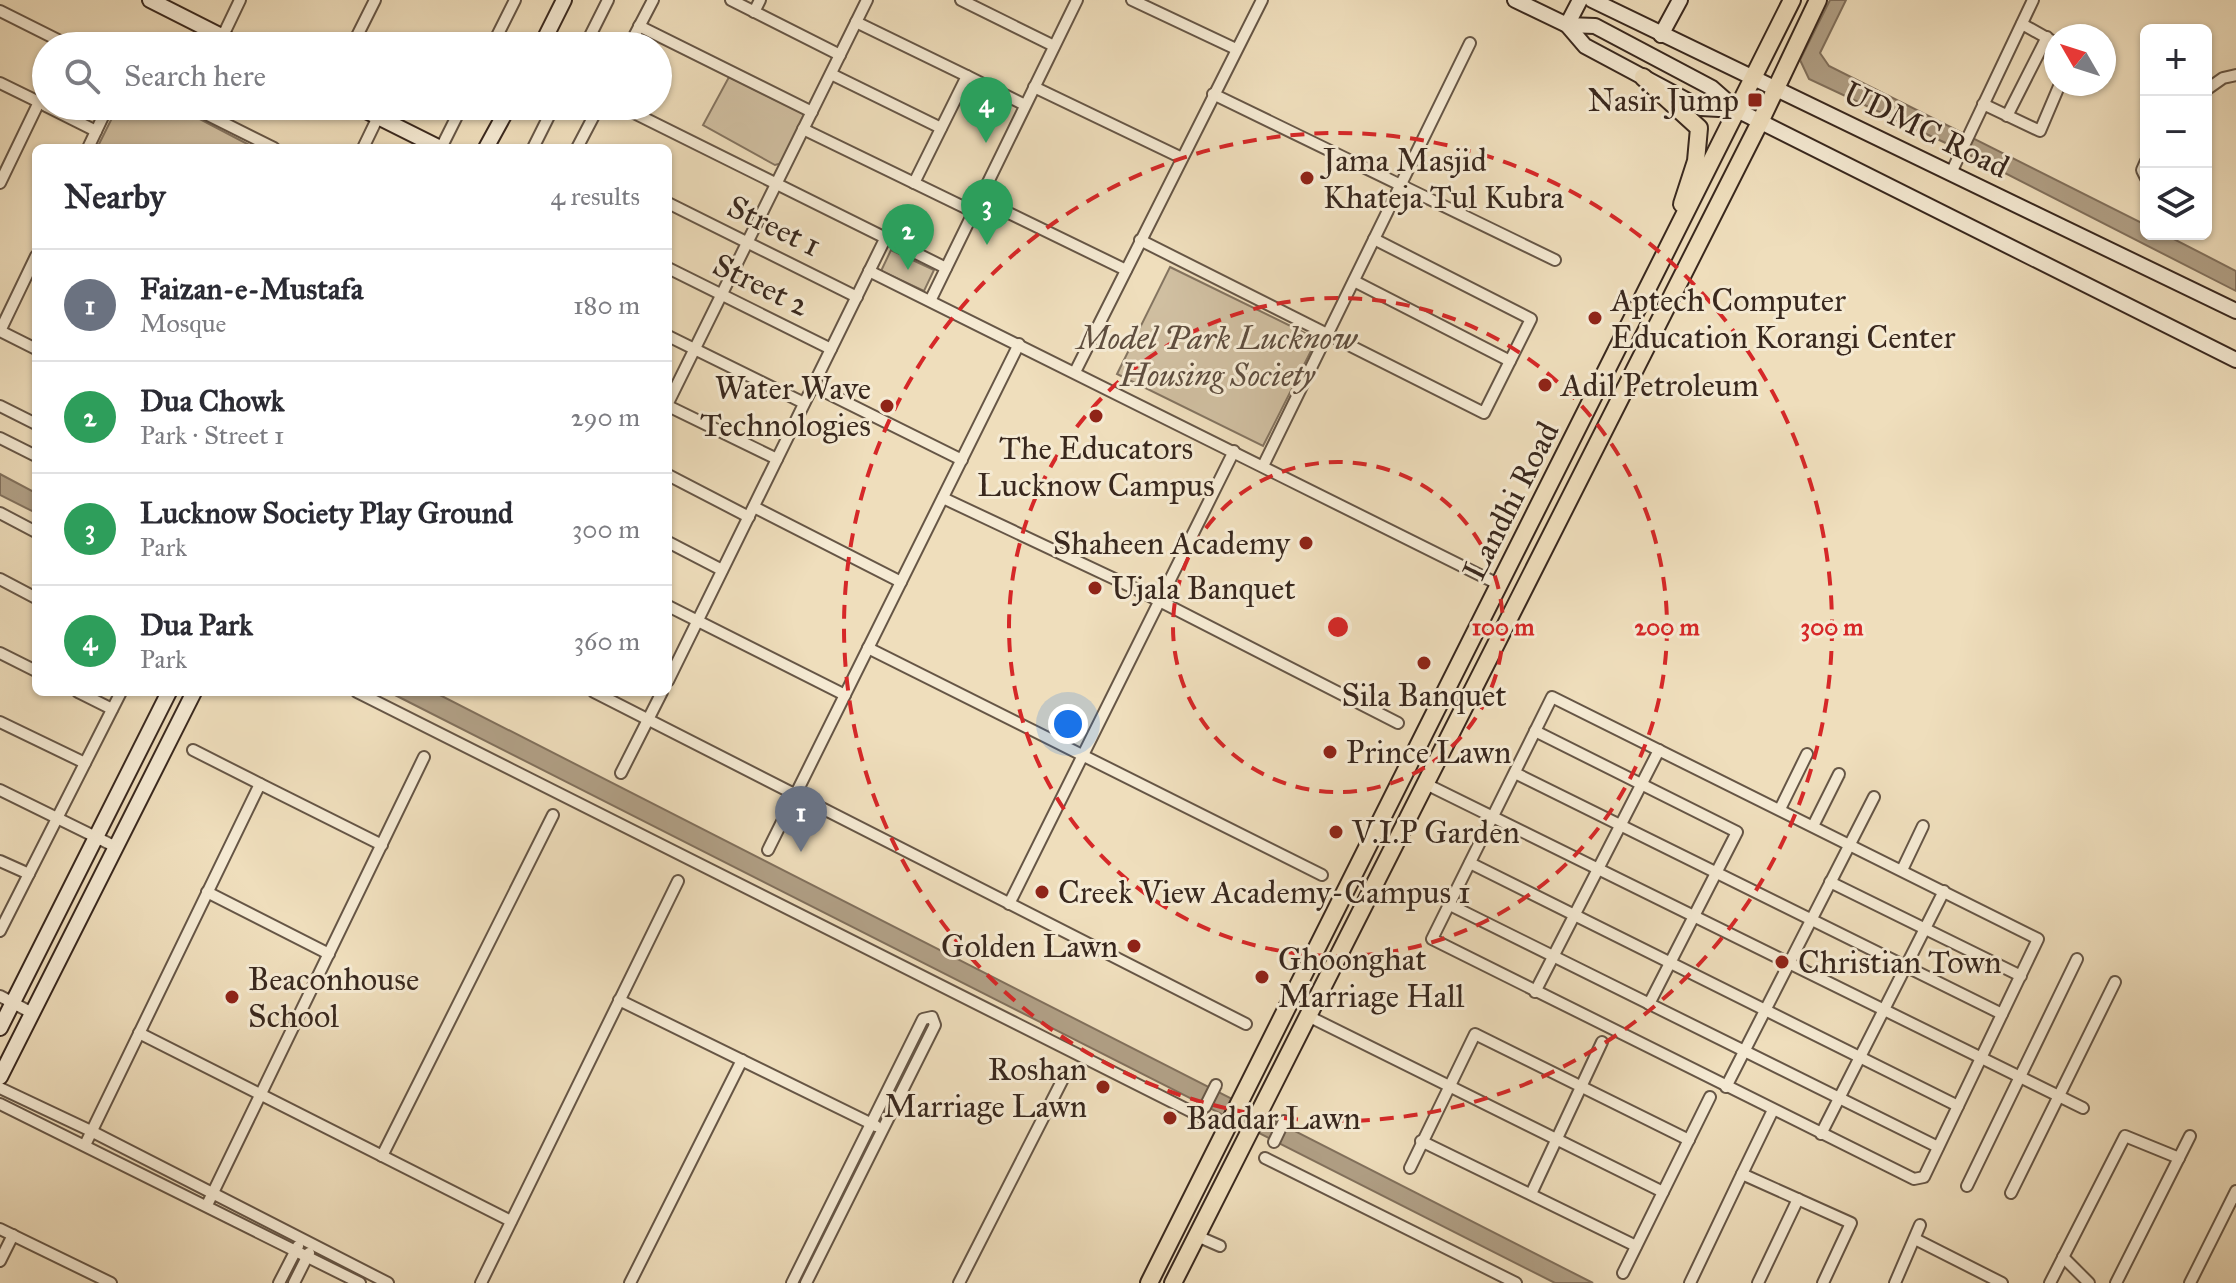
<!DOCTYPE html>
<meta charset="utf-8">
<style>
body{margin:0;font-family:"IM FELL Great Primer",serif;background:#f7f7f7;color:#2b2b33}
.controls{position:absolute;right:24px;top:24px;display:grid;overflow:hidden;border-radius:12px;box-shadow:0 2px 6px #0004}
.controls button{width:72px;height:72px;display:grid;place-items:center;padding:0;border:0;border-bottom:2px solid #e1e1e2;background:#fff;color:#2b2b33;font:40px sans-serif}
.compass{position:absolute;left:2044px;top:24px;width:72px;height:72px;border-radius:50%;background:#fff;box-shadow:0 2px 6px #0004;rotate:309deg}
.you{position:absolute;left:1068px;top:724px;width:28px;height:28px;margin:-20px;border:6px solid #fff;border-radius:50%;background:#1a73e8;box-shadow:0 0 0 12px #1a73e833}
.badge{display:grid;place-items:center;width:52px;height:52px;border-radius:50%;background:#0b8043;color:#fff;font-size:26px;font-weight:700}
.pin{position:absolute;translate:-50% -66px;filter:drop-shadow(0 2px 4px #0008)}
.pin::after{content:'';position:absolute;top:42px;width:28px;height:24px;background:inherit;clip-path:polygon(0 0,100% 0,50% 100%)}
.list{margin:0;padding:0;list-style:none}
h2{display:flex;justify-content:space-between;align-items:center;height:104px;margin:0;padding:0 32px;font-size:34px}
h2 small{font-size:26px;font-weight:400;color:#7c7c81}
.list li{display:grid;grid-template-columns:52px 1fr auto;gap:24px;align-items:center;box-sizing:border-box;height:112px;padding:0 32px;border-top:2px solid #e1e1e2}
.list b{display:block;font-size:30px;white-space:nowrap}
.list p{margin:0;font-size:26px;white-space:nowrap;color:#7c7c81}
.list em{font-size:26px;font-style:normal;color:#7c7c81}
.icon{flex:none;width:44px;height:44px;fill:none;stroke:currentColor;stroke-width:2;stroke-linecap:round;stroke-linejoin:round}
.map{position:relative;flex:none;width:2236px;height:1283px;overflow:hidden}
.search{position:absolute;background:#fff;box-shadow:0 2px 6px #0004;left:32px;top:32px;width:640px;height:88px;display:flex;align-items:center;gap:20px;box-sizing:border-box;padding:0 28px;border-radius:44px;color:#7c7c81;font-size:30px}
.panel{position:absolute;background:#fff;box-shadow:0 2px 6px #0004;left:32px;top:144px;width:640px;height:552px;border-radius:12px}
.map>svg:first-child{display:block}
.green{fill:#d0bfa1;stroke:#847460;stroke-width:2}
.water{fill:#b1a086;stroke:#81705c;stroke-width:2}
.lines{fill:none;stroke-linecap:round;stroke-linejoin:round}
.street-casing{stroke:#665646;stroke-width:14}
.secondary-casing{stroke:#39281e;stroke-width:18}
.primary-casing{stroke:#39281e;stroke-width:20}
.street{stroke:#f5ead3;stroke-width:10}
.secondary{stroke:#f5ead3;stroke-width:14}
.primary{stroke:#efdebc;stroke-width:16}
.ring{fill:none;stroke:#d62828;stroke-width:4;stroke-dasharray:14 10}
.poi-dot{fill:#8f2418;stroke:#f5ead3;stroke-width:3}
.labels{text-anchor:middle;dominant-baseline:central;stroke-width:6;stroke-linejoin:round;paint-order:stroke}
.poi-label{font-size:32px;fill:#39281e;stroke:#f5ead3;text-anchor:start}
.street-label{font-size:32px;fill:#39281e;stroke:#f5ead3}
.park-label{font-size:32px;font-style:italic;fill:#5f4e3f;stroke:#f5ead3}
.centre{fill:#d62828;stroke:#f5ead3;stroke-width:4}
.ring-label{font-size:24px;text-anchor:middle;font-weight:bold;fill:#d62828;stroke:#f5ead3;stroke-width:6;stroke-linejoin:round;paint-order:stroke}
</style>
<div class="map">
<svg width="2236" height="1283" viewBox="0 0 2236 1283">
<rect width="100%" height="100%" fill="#efdebc"/>
<filter id="stains"><feTurbulence type="fractalNoise" baseFrequency=".0025" numOctaves="4"/><feColorMatrix values="0 0 0 0 .2 0 0 0 0 .09 0 0 0 0 .02 0 0 0 .5 -.17"/></filter>
<radialGradient id="worn" r=".72"><stop offset=".6" stop-color="#630" stop-opacity="0"/><stop offset="1" stop-color="#630" stop-opacity=".3"/></radialGradient>
<!-- green -->
<g class="green">
<path d="M 729,77 L 812,118 L 790,161 L 775,165 L 703,125 Z"/>
<path d="M 118,106 L 175,106 L 255,148 L 97,148 Z"/>
<path d="M 891,250 L 934,270 L 924,291 L 881,271 Z"/>
<path d="M 1170,267 L 1317,339 L 1263,446 L 1117,374 Z"/>
</g>
<!-- water -->
<g class="water">
<path d="M 1830,0 L 1846,0 L 1820,53 L 1829,66 L 2146,225 L 2146,234 L 2164,234 L 2236,271 L 2236,291 L 1952,146 L 1809,79 L 1800,60 Z"/>
<path d="M 0,474 L 36,493 L 36,513 L 0,495 Z"/>
<path d="M 389,692 L 434,692 L 1593,1283 L 1555,1283 Z"/>
</g>
<g class="lines">
<defs>
<g id="street">
<path d="M 731,0 L 840,55"/>
<path d="M 961,0 L 1054,46"/>
<path d="M 1132,0 L 1236,49"/>
<path d="M 0,11 L 70,46"/>
<path d="M 754,12 L 760,0"/>
<path d="M 856,22 L 967,76"/>
<path d="M 2022,24 L 2056,43"/>
<path d="M 639,26 L 812,112"/>
<path d="M 218,46 L 240,0"/>
<path d="M 352,46 L 375,0"/>
<path d="M 492,46 L 515,0"/>
<path d="M 585,46 L 608,0"/>
<path d="M 629,46 L 653,0"/>
<path d="M 831,74 L 941,128"/>
<path d="M 0,83 L 45,105"/>
<path d="M 1034,87 L 1182,158"/>
<path d="M 2206,90 L 2223,78 L 2236,75"/>
<path d="M 1213,94 L 1555,260"/>
<path d="M 1983,104 L 2040,131 L 2060,84"/>
<path d="M 46,106 L 96,131"/>
<path d="M 190,106 L 274,148"/>
<path d="M 620,106 L 946,268"/>
<path d="M 2007,116 L 2047,37"/>
<path d="M 803,129 L 974,212"/>
<path d="M 88,148 L 108,106"/>
<path d="M 363,148 L 378,117"/>
<path d="M 441,148 L 462,106"/>
<path d="M 533,148 L 554,106"/>
<path d="M 577,148 L 599,106"/>
<path d="M 2146,161 L 2142,170 L 2146,178"/>
<path d="M 1951,173 L 2033,0"/>
<path d="M 0,183 L 39,102"/>
<path d="M 914,183 L 967,76 L 1025,105"/>
<path d="M 980,199 L 1126,270"/>
<path d="M 668,203 L 857,297"/>
<path d="M 1140,240 L 1484,413 L 1531,319 L 1374,239"/>
<path d="M 668,268 L 831,349"/>
<path d="M 869,271 L 1500,585"/>
<path d="M 1354,281 L 1510,361"/>
<path d="M 931,299 L 1077,0"/>
<path d="M 0,331 L 36,256"/>
<path d="M 0,331 L 36,349"/>
<path d="M 668,336 L 804,403"/>
<path d="M 1075,372 L 1262,0"/>
<path d="M 813,386 L 962,460"/>
<path d="M 668,403 L 867,0"/>
<path d="M 0,406 L 36,424"/>
<path d="M 668,406 L 777,459"/>
<path d="M 0,438 L 36,456"/>
<path d="M 1263,466 L 1470,43"/>
<path d="M 668,475 L 749,517"/>
<path d="M 943,498 L 1136,589 L 1398,723"/>
<path d="M 754,507 L 901,582"/>
<path d="M 0,513 L 36,532"/>
<path d="M 668,542 L 722,570"/>
<path d="M 0,579 L 36,598"/>
<path d="M 668,606 L 845,695"/>
<path d="M 868,648 L 1322,875"/>
<path d="M 0,653 L 36,671"/>
<path d="M 668,681 L 885,239"/>
<path d="M 78,692 L 112,709"/>
<path d="M 357,692 L 1200,1116"/>
<path d="M 594,692 L 1246,1024"/>
<path d="M 1552,697 L 2038,939 L 1924,1177 L 1914,1179 L 1432,939 Z"/>
<path d="M 0,722 L 85,763"/>
<path d="M 1535,731 L 1737,832 L 1649,1004"/>
<path d="M 193,750 L 260,784"/>
<path d="M 621,773 L 662,692"/>
<path d="M 1515,773 L 2002,1014"/>
<path d="M 1426,784 L 2083,1108"/>
<path d="M 0,790 L 116,847"/>
<path d="M 1780,809 L 1807,754"/>
<path d="M 1813,826 L 1839,774"/>
<path d="M 768,850 L 1019,344"/>
<path d="M 0,861 L 29,874"/>
<path d="M 1470,863 L 1958,1106"/>
<path d="M 1902,870 L 1923,826"/>
<path d="M 1830,882 L 2021,976"/>
<path d="M 207,892 L 329,954"/>
<path d="M 1009,904 L 1234,451"/>
<path d="M 1450,905 L 1938,1147"/>
<path d="M 0,931 L 121,692"/>
<path d="M 1535,992 L 1659,750"/>
<path d="M 0,996 L 32,1013"/>
<path d="M 619,1000 L 876,1126"/>
<path d="M 1308,1016 L 1663,1192"/>
<path d="M 139,1033 L 511,1221"/>
<path d="M 1726,1087 L 1874,797"/>
<path d="M 0,1088 L 91,1131 L 388,1283"/>
<path d="M 0,1104 L 360,1283"/>
<path d="M 1205,1107 L 1216,1085"/>
<path d="M 1773,1110 L 1742,1174 L 1851,1223 L 1823,1283"/>
<path d="M 1821,1134 L 1944,891"/>
<path d="M 1421,1141 L 1636,1246"/>
<path d="M 1274,1142 L 1284,1121"/>
<path d="M 85,1145 L 260,784 L 382,845"/>
<path d="M 382,1156 L 553,815"/>
<path d="M 1265,1158 L 1516,1283"/>
<path d="M 1410,1168 L 1475,1034 L 1689,1140"/>
<path d="M 1967,1186 L 2077,959"/>
<path d="M 2011,1193 L 2115,982"/>
<path d="M 1531,1194 L 1602,1042"/>
<path d="M 207,1205 L 424,757"/>
<path d="M 0,1229 L 111,1283"/>
<path d="M 1197,1236 L 1220,1246"/>
<path d="M 1915,1239 L 2002,1283"/>
<path d="M 2063,1257 L 2089,1283"/>
<path d="M 0,1261 L 13,1235"/>
<path d="M 1623,1273 L 1710,1097"/>
<path d="M 279,1283 L 298,1246"/>
<path d="M 294,1283 L 309,1253"/>
<path d="M 481,1283 L 678,881"/>
<path d="M 630,1283 L 742,1060"/>
<path d="M 792,1283 L 923,1019 L 932,1017 L 935,1025 L 806,1283"/>
<path d="M 959,1283 L 1066,1073"/>
<path d="M 1690,1283 L 1742,1174"/>
<path d="M 1758,1283 L 1798,1199"/>
<path d="M 1895,1283 L 1920,1225"/>
<path d="M 2050,1283 L 2125,1136 L 2179,1158"/>
<path d="M 2116,1283 L 2190,1136"/>
<path d="M 2190,1283 L 2236,1191"/>
</g>
<g id="secondary">
<path d="M 150,0 L 241,46"/>
<path d="M 1515,0 L 1567,25 L 1585,46 L 1701,108 L 1737,110"/>
<path d="M 1592,0 L 2236,311"/>
<path d="M 1567,25 L 1595,26 L 1712,88 L 1737,110 L 2236,360"/>
<path d="M 1567,25 L 1580,0"/>
<path d="M 1661,35 L 1680,0"/>
<path d="M 541,46 L 564,0"/>
<path d="M 356,106 L 440,148"/>
<path d="M 486,148 L 509,106"/>
<path d="M 0,1028 L 169,692"/>
<path d="M 0,1077 L 194,692"/>
</g>
<g id="primary">
<path d="M 1643,77 L 1699,128 L 1696,161 L 1682,204"/>
<path d="M 1149,1283 L 1792,0"/>
<path d="M 1173,1283 L 1760,122 L 1818,0"/>
</g>
</defs>
<!-- street casing -->
<use href="#street" class="street-casing"/>
<!-- secondary casing -->
<use href="#secondary" class="secondary-casing"/>
<!-- primary casing -->
<use href="#primary" class="primary-casing"/>
<!-- street -->
<use href="#street" class="street"/>
<!-- secondary -->
<use href="#secondary" class="secondary"/>
<!-- primary -->
<use href="#primary" class="primary"/>
</g>
<!-- distance rings -->
<g class="ring">
<circle cx="1338" cy="627" r="165"/>
<circle cx="1338" cy="627" r="329"/>
<circle cx="1338" cy="627" r="494"/>
</g>
<!-- markers -->
<g class="poi-dot">
<rect x="1747" y="92" width="16" height="16" rx="4"/>
<circle cx="1307" cy="178" r="8"/>
<circle cx="1595" cy="318" r="8"/>
<circle cx="1545" cy="385" r="8"/>
<circle cx="887" cy="406" r="8"/>
<circle cx="1096" cy="416" r="8"/>
<circle cx="1306" cy="543" r="8"/>
<circle cx="1095" cy="588" r="8"/>
<circle cx="1424" cy="663" r="8"/>
<circle cx="1330" cy="752" r="8"/>
<circle cx="1336" cy="832" r="8"/>
<circle cx="1042" cy="892" r="8"/>
<circle cx="1134" cy="946" r="8"/>
<circle cx="1782" cy="962" r="8"/>
<circle cx="1262" cy="977" r="8"/>
<circle cx="232" cy="997" r="8"/>
<circle cx="1103" cy="1087" r="8"/>
<circle cx="1170" cy="1118" r="8"/>
</g>
<g class="labels">
<!-- poi labels -->
<g class="poi-label">
<text x="1739" y="100" text-anchor="end">Nasir Jump</text>
<text x="1323" y="160">Jama Masjid<tspan x="1323" dy="37">Khateja Tul Kubra</tspan></text>
<text x="1611" y="300">Aptech Computer<tspan x="1611" dy="37">Education Korangi Center</tspan></text>
<text x="1561" y="385">Adil Petroleum</text>
<text x="871" y="388" text-anchor="end">Water Wave<tspan x="871" dy="37">Technologies</tspan></text>
<text x="1096" y="448" text-anchor="middle">The Educators<tspan x="1096" dy="37">Lucknow Campus</tspan></text>
<text x="1290" y="543" text-anchor="end">Shaheen Academy</text>
<text x="1111" y="588">Ujala Banquet</text>
<text x="1424" y="695" text-anchor="middle">Sila Banquet</text>
<text x="1346" y="752">Prince Lawn</text>
<text x="1352" y="832">V.I.P Garden</text>
<text x="1058" y="892">Creek View Academy-Campus 1</text>
<text x="1118" y="946" text-anchor="end">Golden Lawn</text>
<text x="1278" y="959">Ghoonghat<tspan x="1278" dy="37">Marriage Hall</tspan></text>
<text x="1798" y="962">Christian Town</text>
<text x="248" y="979">Beaconhouse<tspan x="248" dy="37">School</tspan></text>
<text x="1087" y="1069" text-anchor="end">Roshan<tspan x="1087" dy="37">Marriage Lawn</tspan></text>
<text x="1186" y="1118">Baddar Lawn</text>
</g>
<!-- street labels -->
<g class="street-label">
<text transform="translate(1926 130) rotate(26)">UDMC Road</text>
<text transform="translate(774 226) rotate(26)">Street 1</text>
<text transform="translate(761 285) rotate(26)">Street 2</text>
<text transform="translate(1511 501) rotate(-63)">Landhi Road</text>
</g>
<!-- park labels -->
<g class="park-label">
<text x="1217" y="338">Model Park Lucknow<tspan x="1217" dy="37">Housing Society</tspan></text>
</g>
</g>
<circle cx="1338" cy="627" r="12" class="centre"/>
<g class="ring-label">
<text x="1503" y="635">100 m</text>
<text x="1667" y="635">200 m</text>
<text x="1832" y="635">300 m</text>
</g>
<rect width="100%" height="100%" filter="url(#stains)"/>
<rect width="100%" height="100%" fill="url(#worn)"/>
</svg>
<div class="controls">
<button>+</button>
<button>−</button>
<button><svg class="icon" aria-label="layers" viewBox="0 0 24 24"><path d="M12 4l9 5-9 5-9-5zM3 14l9 5 9-5"/></svg></button>
</div>
<svg class="compass" viewBox="-18 -18 36 36"><path d="M0-13l5 13h-10z" fill="#e53935"/><path d="M0 13l5-13h-10z" fill="#7c7c81"/></svg>
<div class="you"></div>
<div class="pin badge" style="left:801px;top:852px;background:#6b7280">1</div>
<div class="pin badge" style="left:908px;top:270px;background:#2e9e5b">2</div>
<div class="pin badge" style="left:987px;top:245px;background:#2e9e5b">3</div>
<div class="pin badge" style="left:986px;top:143px;background:#2e9e5b">4</div>
<div class="search"><svg class="icon" aria-label="search" viewBox="0 0 24 24"><circle cx="10" cy="10" r="6"/><path d="M15 15l6 6"/></svg>Search here</div>
<section class="panel">
<h2>Nearby<small>4 results</small></h2>
<ul class="list">
<li><span class="badge" style="background:#6b7280">1</span><div><b>Faizan-e-Mustafa</b><p>Mosque</p></div><em>180 m</em></li>
<li><span class="badge" style="background:#2e9e5b">2</span><div><b>Dua Chowk</b><p>Park · Street 1</p></div><em>290 m</em></li>
<li><span class="badge" style="background:#2e9e5b">3</span><div><b>Lucknow Society Play Ground</b><p>Park</p></div><em>300 m</em></li>
<li><span class="badge" style="background:#2e9e5b">4</span><div><b>Dua Park</b><p>Park</p></div><em>360 m</em></li>
</ul>
</section>
</div>
